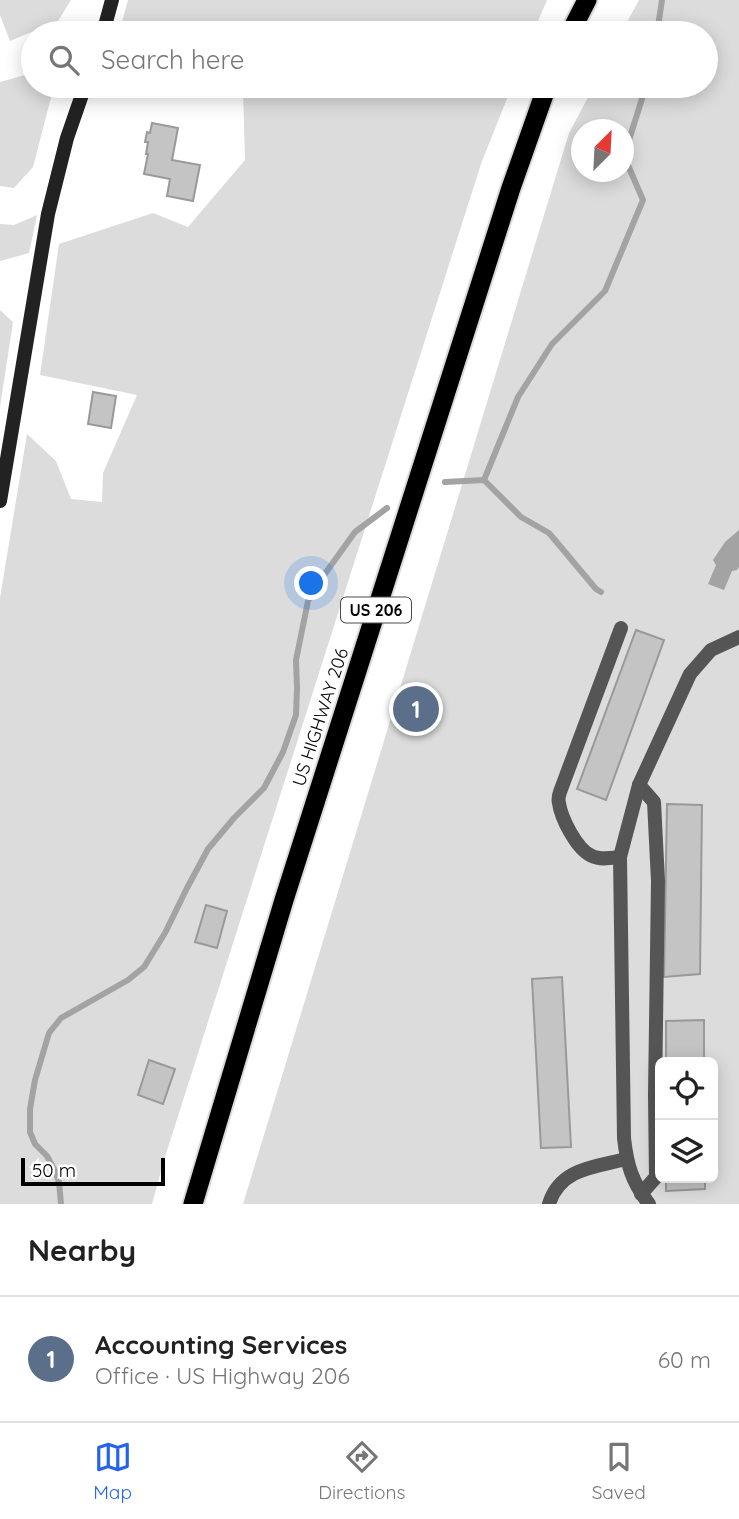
<!DOCTYPE html>
<meta charset="utf-8">
<style>
body{margin:0;font-family:Quicksand,sans-serif;background:#f6f6f6;color:#222}
.controls{position:absolute;right:21px;bottom:21px;display:grid;overflow:hidden;border-radius:10px;box-shadow:0 4px 18px #0003}
.controls button{width:63px;height:63px;display:grid;place-items:center;padding:0;border:0;border-bottom:2px solid #e0e0e0;background:#fff;color:#222;font:35px sans-serif}
.compass{position:absolute;left:571px;top:119px;width:63px;height:63px;border-radius:50%;background:#fff;box-shadow:0 4px 18px #0003;rotate:24deg}
.scale{position:absolute;left:21px;bottom:18px;width:144px;box-sizing:border-box;padding-left:7px;border:4px solid #000;border-top:0;font-size:19px;line-height:24px;white-space:nowrap;color:#000;-webkit-text-stroke:5px #fff;paint-order:stroke}
.you{position:absolute;left:312px;top:584px;width:24px;height:24px;margin:-18px;border:5px solid #fff;border-radius:50%;background:#1a73e8;box-shadow:0 0 0 10px #1a73e833}
.badge{display:grid;place-items:center;width:46px;height:46px;border-radius:50%;background:#2563eb;color:#fff;font-size:23px;font-weight:700}
.pin{position:absolute;translate:-50% -50%;border:4px solid #fff;box-shadow:0 2px 7px #0006}
.list{margin:0;padding:0;list-style:none}
h2{display:flex;justify-content:space-between;align-items:center;height:91px;margin:0;padding:0 28px;font-size:30px}
h2 small{font-size:23px;font-weight:400;color:#767676}
.list li{display:grid;grid-template-columns:46px 1fr auto;gap:21px;align-items:center;box-sizing:border-box;height:126px;padding:0 28px;border-top:2px solid #e0e0e0}
.list b{display:block;font-size:26px;white-space:nowrap}
.list p{margin:0;font-size:23px;white-space:nowrap;color:#767676}
.list em{font-size:23px;font-style:normal;color:#767676}
.icon{flex:none;width:38px;height:38px;fill:none;stroke:currentColor;stroke-width:2;stroke-linecap:round;stroke-linejoin:round}
.map{position:relative;flex:none;width:739px;height:1204px;overflow:hidden}
.search{position:absolute;background:#fff;box-shadow:0 4px 18px #0003;left:21px;right:21px;top:21px;height:77px;display:flex;align-items:center;gap:18px;box-sizing:border-box;padding:0 24px;border-radius:38px;color:#767676;font-size:26px}
.sheet{height:217px;background:#fff}
nav{display:flex;justify-content:space-around;align-items:center;box-sizing:border-box;height:98px;border-top:2px solid #e0e0e0;background:#fff;font-size:19px;color:#767676}
nav a{display:grid;justify-items:center;gap:4px}
nav .on{color:#2563eb}
.map>svg:first-child{display:block}
.green{fill:#dcdcdc;fill-rule:evenodd}
.water{fill:#a3a3a3}
.lines{fill:none;stroke-linecap:round;stroke-linejoin:round}
.stream{stroke:#a3a3a3;stroke-width:6}
.building{fill:#c4c4c4;stroke:#999;stroke-width:2}
.trunk-casing{stroke:#dbdbdb;stroke-width:23}
.minor{stroke:#555;stroke-width:14}
.secondary{stroke:#222;stroke-width:14}
.trunk{stroke:#000;stroke-width:19}
.labels{text-anchor:middle;dominant-baseline:central;stroke-width:5;stroke-linejoin:round;paint-order:stroke}
.shield{fill:#fff;stroke:#4c4c4c;stroke-width:2}
.shield-label{font-size:16px;font-weight:bold;fill:#000}
.street-label{font-size:18px;fill:#000;stroke:#fff}
</style>
<div class="map">
<svg width="739" height="1204" viewBox="0 0 739 1204">
<rect width="100%" height="100%" fill="#fff"/>
<!-- green -->
<g class="green">
<path d="M 0,0 L 71,0 L 58,21 L 10,41 L 0,15 Z"/>
<path d="M 128,0 L 547,0 L 533,33 L 119,33 Z"/>
<path d="M 639,0 L 739,0 L 739,1204 L 243,1204 L 569,133 L 594,86 L 706,86 L 706,33 L 621,33 ZM 582,130 L 624,130 L 624,172 L 582,172 ZM 660,1062 L 713,1062 L 713,1178 L 660,1178 Z"/>
<path d="M 33,70 L 33,86 L 54,86 L 33,167 L 14,188 L 0,186 L 0,82 L 25,75 Z"/>
<path d="M 234,86 L 512,86 L 481,164 L 165,1157 L 152,1204 L 0,1204 L 0,598 L 27,434 L 56,461 L 71,499 L 102,502 L 103,473 L 137,395 L 40,375 L 59,244 L 153,213 L 188,227 L 245,160 L 243,90 Z"/>
<path d="M 37,215 L 29,253 L 0,261 L 0,224 L 14,225 Z"/>
<path d="M 0,310 L 13,322 L 0,407 Z"/>
</g>
<!-- water -->
<path class="water" d="M 739,530 L 739,567 L 737,570 L 732,571 L 724,590 L 708,584 L 716,565 L 713,560 L 725,542 Z"/>
<g class="lines">
<!-- stream -->
<g class="stream">
<path d="M 657,33 L 662,0"/>
<path d="M 484,480 L 518,397 L 552,344 L 605,291 L 643,200 L 624,156 L 646,86"/>
<path d="M 445,482 L 484,480 L 521,517 L 549,533 L 596,589 L 601,592"/>
<path d="M 61,1204 L 59,1182 L 55,1171 L 47,1156 L 35,1144 L 30,1132 L 30,1109 L 35,1080 L 49,1033 L 61,1018 L 128,980 L 144,967 L 165,933 L 187,888 L 208,849 L 234,818 L 264,788 L 283,752 L 296,715 L 297,688 L 296,660 L 308,601 L 314,589 L 355,532 L 387,508"/>
</g>
</g>
<!-- building -->
<g class="building">
<path d="M 152,123 L 178,128 L 172,160 L 200,165 L 193,201 L 167,196 L 170,179 L 144,174 L 148,154 L 146,154 L 148,142 L 145,142 L 147,132 L 150,133 Z"/>
<path d="M 93,392 L 116,396 L 111,428 L 88,424 Z"/>
<path d="M 636,630 L 664,640 L 606,800 L 577,789 Z"/>
<path d="M 409,688 L 433,695 L 423,730 L 399,722 Z"/>
<path d="M 667,804 L 702,805 L 700,974 L 664,977 Z"/>
<path d="M 206,905 L 227,911 L 217,948 L 195,942 Z"/>
<path d="M 562,977 L 571,1147 L 541,1148 L 532,979 Z"/>
<path d="M 704,1020 L 704,1062 L 666,1062 L 666,1021 Z"/>
<path d="M 149,1060 L 175,1069 L 163,1104 L 138,1095 Z"/>
<path d="M 666,1178 L 705,1178 L 705,1189 L 666,1191 Z"/>
</g>
<g class="lines">
<defs>
<g id="trunk">
<path d="M 570,33 L 587,0"/>
<path d="M 193,1204 L 284,900 L 511,188 L 547,86"/>
</g>
</defs>
<!-- trunk casing -->
<use href="#trunk" class="trunk-casing"/>
<!-- minor -->
<g class="minor">
<path d="M 639,785 L 654,802 L 658,881 L 655,1095 L 656,1177 L 641,1194"/>
<path d="M 620,857 C 611,858 600,860 592,856 C 577,850 561,818 559,803 C 558,800 559,795 560,792 L 621,628"/>
<path d="M 549,1204 C 560,1168 595,1167 626,1159"/>
<path d="M 649,1204 C 632,1182 627,1165 624,1138 L 620,857 L 639,785 L 690,674 L 711,650 L 739,637"/>
</g>
<!-- secondary -->
<g class="secondary">
<path d="M 103,33 L 112,0"/>
<path d="M 0,501 L 48,214 L 67,138 L 85,86"/>
</g>
<!-- trunk -->
<use href="#trunk" class="trunk"/>
</g>
<g class="labels">
<!-- shield labels -->
<rect class="shield" x="341" y="597.5" width="70" height="25" rx="5"/>
<g class="shield-label">
<text x="376" y="610">US 206</text>
</g>
<!-- street labels -->
<g class="street-label">
<text transform="translate(320 717) rotate(-72)">US HIGHWAY 206</text>
</g>
</g>
</svg>
<div class="controls">
<button><svg class="icon" aria-label="locate" viewBox="0 0 24 24"><circle cx="12" cy="12" r="6"/><path d="M12 2v4M12 18v4M2 12h4M18 12h4"/></svg></button>
<button><svg class="icon" aria-label="layers" viewBox="0 0 24 24"><path d="M12 4l9 5-9 5-9-5zM3 14l9 5 9-5"/></svg></button>
</div>
<svg class="compass" viewBox="-18 -18 36 36"><path d="M0-13l5 13h-10z" fill="#e53935"/><path d="M0 13l5-13h-10z" fill="#767676"/></svg>
<div class="scale">50 m</div>
<div class="you"></div>
<div class="pin badge" style="left:416px;top:709px;background:#5c6f8a">1</div>
<div class="search"><svg class="icon" aria-label="search" viewBox="0 0 24 24"><circle cx="10" cy="10" r="6"/><path d="M15 15l6 6"/></svg>Search here</div>
</div>
<section class="sheet">
<h2>Nearby<small></small></h2>
<ul class="list">
<li><span class="badge" style="background:#5c6f8a">1</span><div><b>Accounting Services</b><p>Office · US Highway 206</p></div><em>60 m</em></li>
</ul>
</section>
<nav>
<a class="on"><svg class="icon" aria-label="map" viewBox="0 0 24 24"><path d="M3 6l6-2 6 2 6-2v14l-6 2-6-2-6 2zM9 4v14M15 6v14"/></svg>Map</a>
<a><svg class="icon" aria-label="directions" viewBox="0 0 24 24"><path d="M12 3l9 9-9 9-9-9zM9 14v-3h6M13 9l2 2-2 2"/></svg>Directions</a>
<a><svg class="icon" aria-label="saved" viewBox="0 0 24 24"><path d="M7 4h10v16l-5-4-5 4z"/></svg>Saved</a>
</nav>
